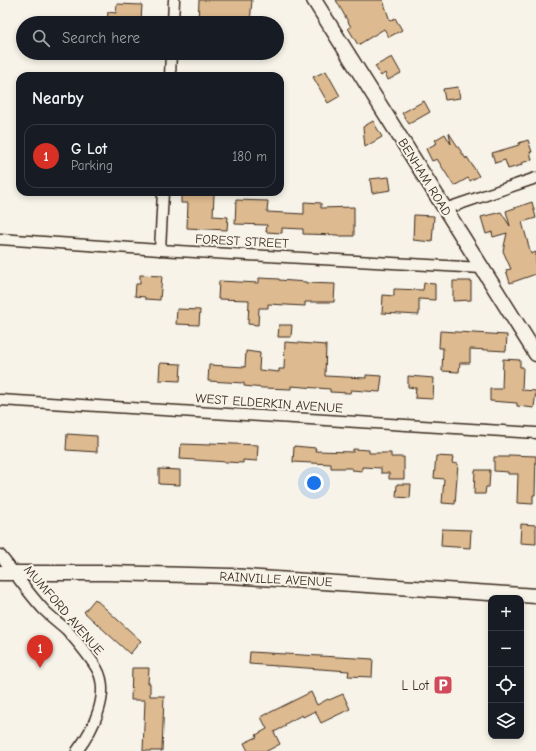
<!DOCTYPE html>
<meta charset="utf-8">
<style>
body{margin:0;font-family:"Comic Neue",sans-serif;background:#20242c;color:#f1f3f6}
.controls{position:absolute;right:12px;bottom:12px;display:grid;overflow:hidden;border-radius:8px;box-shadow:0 2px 6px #0003}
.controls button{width:36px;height:36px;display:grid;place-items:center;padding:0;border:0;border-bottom:1px solid #363941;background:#171b24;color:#f1f3f6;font:20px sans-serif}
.you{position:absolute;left:314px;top:483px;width:14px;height:14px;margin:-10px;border:3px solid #fff;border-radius:50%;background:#1a73e8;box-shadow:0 0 0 6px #1a73e833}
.badge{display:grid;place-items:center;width:26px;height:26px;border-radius:50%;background:#d93025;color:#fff;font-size:13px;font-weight:700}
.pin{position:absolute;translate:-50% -33px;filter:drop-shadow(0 1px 2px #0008)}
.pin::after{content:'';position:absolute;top:21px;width:14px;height:12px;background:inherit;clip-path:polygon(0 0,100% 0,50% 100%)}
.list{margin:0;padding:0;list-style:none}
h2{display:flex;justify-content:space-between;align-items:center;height:52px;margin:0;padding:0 16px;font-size:17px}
h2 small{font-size:13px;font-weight:400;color:#9ea1a6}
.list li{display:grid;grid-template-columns:26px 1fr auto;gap:12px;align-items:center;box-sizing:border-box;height:64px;margin:0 8px 8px;padding:0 8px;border:1px solid #363941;border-radius:12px}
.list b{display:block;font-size:15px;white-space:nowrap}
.list p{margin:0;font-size:13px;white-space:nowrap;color:#9ea1a6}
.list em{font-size:13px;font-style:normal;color:#9ea1a6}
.icon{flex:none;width:22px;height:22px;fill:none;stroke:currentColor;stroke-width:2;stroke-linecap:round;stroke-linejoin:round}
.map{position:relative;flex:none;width:536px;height:751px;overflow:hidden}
.search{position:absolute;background:#171b24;box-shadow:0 2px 6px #0003;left:16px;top:16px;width:268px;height:44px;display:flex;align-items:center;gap:10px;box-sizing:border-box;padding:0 14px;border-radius:22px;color:#9ea1a6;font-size:15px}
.panel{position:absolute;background:#171b24;box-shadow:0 2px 6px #0003;left:16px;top:72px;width:268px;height:124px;border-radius:12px}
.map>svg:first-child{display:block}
.building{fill:#ddba8f;stroke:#3b2a1e}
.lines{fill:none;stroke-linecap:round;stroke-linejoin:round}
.minor-casing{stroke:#3b2a1e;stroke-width:13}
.secondary-casing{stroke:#3b2a1e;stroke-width:17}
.minor{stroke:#f7f3e8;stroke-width:10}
.secondary{stroke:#f7f3e8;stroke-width:14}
.labels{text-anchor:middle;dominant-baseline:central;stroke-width:4;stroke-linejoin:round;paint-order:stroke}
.street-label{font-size:13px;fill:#3b2a1e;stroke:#f7f3e8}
.poi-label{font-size:13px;fill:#3b2a1e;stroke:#f7f3e8;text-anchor:end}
</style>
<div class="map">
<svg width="536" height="751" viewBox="0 0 536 751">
<rect width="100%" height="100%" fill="#f7f3e8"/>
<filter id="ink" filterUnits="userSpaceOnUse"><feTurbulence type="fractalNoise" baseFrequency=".025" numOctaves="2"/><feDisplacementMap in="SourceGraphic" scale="8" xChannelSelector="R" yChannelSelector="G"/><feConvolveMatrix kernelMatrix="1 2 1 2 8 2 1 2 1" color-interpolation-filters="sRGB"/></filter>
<g filter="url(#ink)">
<!-- building -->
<g class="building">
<path d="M 199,0 L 252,0 L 250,23 L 198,23 Z"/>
<path d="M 336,0 L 383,0 L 390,21 L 395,18 L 402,30 L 389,37 L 384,29 L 358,45 L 348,28 L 351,27 Z"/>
<path d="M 117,4 L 142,5 L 141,20 L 139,20 L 139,23 L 107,23 L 108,12 L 116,13 Z"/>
<path d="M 392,57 L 401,73 L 388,80 L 385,73 L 381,76 L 375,66 Z"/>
<path d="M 326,71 L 340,96 L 328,103 L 313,77 Z"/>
<path d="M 458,87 L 460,98 L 445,100 L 443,89 Z"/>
<path d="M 424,101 L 430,112 L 409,124 L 402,113 Z"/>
<path d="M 373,121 L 382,137 L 365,147 L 363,127 Z"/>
<path d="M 449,133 L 466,159 L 467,157 L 479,176 L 470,181 L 468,178 L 454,186 L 437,159 L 432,161 L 426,149 L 437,143 L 435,140 L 445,134 L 451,144 Z"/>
<path d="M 528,140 L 532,152 L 530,152 L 532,160 L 521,163 L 522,165 L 508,169 L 505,160 L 495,163 L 492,153 L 519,145 L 519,143 Z"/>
<path d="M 389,177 L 391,190 L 372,193 L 370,179 Z"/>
<path d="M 181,192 L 212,192 L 212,194 L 214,194 L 213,216 L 228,217 L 227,230 L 187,228 L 188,203 L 181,203 Z"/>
<path d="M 236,200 L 268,201 L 267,212 L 304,214 L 304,202 L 321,203 L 321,208 L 354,207 L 354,236 L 338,236 L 338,235 L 303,234 L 303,229 L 282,228 L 282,233 L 266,232 L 267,225 L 235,224 Z"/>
<path d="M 532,202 L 536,218 L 522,222 L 531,254 L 536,252 L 536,274 L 510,283 L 506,270 L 511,269 L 503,251 L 507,233 L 493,237 L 492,232 L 486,234 L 481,217 L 501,212 L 510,226 L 506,211 Z"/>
<path d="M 414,215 L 434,216 L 432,242 L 413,240 Z"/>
<path d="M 140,275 L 162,276 L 160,300 L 145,299 L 145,297 L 135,296 L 136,284 L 140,284 Z"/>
<path d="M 259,278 L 279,279 L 279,280 L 306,282 L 306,283 L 335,284 L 334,302 L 305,302 L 305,306 L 268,304 L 268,308 L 259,308 L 258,325 L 248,324 L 249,300 L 218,299 L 219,281 L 259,283 Z"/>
<path d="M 453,281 L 471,281 L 471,300 L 453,301 Z"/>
<path d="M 424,283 L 435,284 L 435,300 L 419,299 L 419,315 L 382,313 L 383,295 L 394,296 L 394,289 L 423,290 Z"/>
<path d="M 177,309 L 200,310 L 199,325 L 176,324 Z"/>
<path d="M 279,325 L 292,325 L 291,337 L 278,337 Z"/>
<path d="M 440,331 L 507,335 L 506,351 L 470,349 L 470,363 L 460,363 L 459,372 L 442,371 L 443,348 L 439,348 Z"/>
<path d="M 285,342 L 326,345 L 325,376 L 366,378 L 366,375 L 382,376 L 380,392 L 351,390 L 350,393 L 330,392 L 330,389 L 291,386 L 291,389 L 263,388 L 244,386 L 244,383 L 208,381 L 209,365 L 245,367 L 246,351 L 260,353 L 259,370 L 279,372 L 279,369 L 284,369 Z"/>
<path d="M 503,359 L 520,360 L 520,367 L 523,367 L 522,390 L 536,391 L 534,408 L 517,406 L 517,403 L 490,401 L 490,389 L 502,389 Z"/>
<path d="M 160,363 L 181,364 L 180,381 L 159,380 Z"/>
<path d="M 408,376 L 434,378 L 433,399 L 415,398 L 416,388 L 408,387 Z"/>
<path d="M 67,434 L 97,436 L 97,452 L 66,450 Z"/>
<path d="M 210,443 L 258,445 L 257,461 L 243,460 L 243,463 L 180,459 L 181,444 L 210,445 Z"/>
<path d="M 294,446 L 316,448 L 315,451 L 353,452 L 353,449 L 369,450 L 369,453 L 391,453 L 391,457 L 404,457 L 404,479 L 389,479 L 389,473 L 381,473 L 381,468 L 362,467 L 362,471 L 352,470 L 352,468 L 331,468 L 331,464 L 293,462 Z"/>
<path d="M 509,455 L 536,456 L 535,495 L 533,495 L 533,504 L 517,503 L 518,474 L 508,474 L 508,472 L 494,471 L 494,457 L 509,457 Z"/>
<path d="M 436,456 L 453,457 L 452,463 L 458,464 L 455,504 L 442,503 L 444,479 L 434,478 Z"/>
<path d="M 159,469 L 180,470 L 180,485 L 159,484 Z"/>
<path d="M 475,470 L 490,470 L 489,487 L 486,487 L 485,494 L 474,494 Z"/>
<path d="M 397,484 L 411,484 L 410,498 L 396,497 Z"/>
<path d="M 521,524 L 536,525 L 536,544 L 520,543 Z"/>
<path d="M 442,529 L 471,530 L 470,548 L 441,546 Z"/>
<path d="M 95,599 L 141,641 L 130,654 L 84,612 Z"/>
<path d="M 250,652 L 373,659 L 372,677 L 348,676 L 349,671 L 249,664 Z"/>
<path d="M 132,668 L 149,668 L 148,683 L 150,683 L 150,696 L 164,696 L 162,751 L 143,751 L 145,700 L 131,700 Z"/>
<path d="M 311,692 L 317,705 L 328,699 L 329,700 L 343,694 L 350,709 L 321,723 L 315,711 L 303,717 L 302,715 L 285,724 L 286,726 L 274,732 L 280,744 L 267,751 L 248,751 L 244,743 L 257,737 L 256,735 L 267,729 L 261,717 Z"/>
</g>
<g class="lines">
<defs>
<g id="minor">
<path d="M 173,23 L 174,0"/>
<path d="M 170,76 L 171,53"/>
<path d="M 445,209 L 536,178"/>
<path d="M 0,239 L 160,250 L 482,268"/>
<path d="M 160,250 L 163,192"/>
<path d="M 0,400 L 536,433"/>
<path d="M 0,555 C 15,573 28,593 44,610 C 51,617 59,623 67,630 C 77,642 89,655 97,669 C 111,694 93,730 77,751"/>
</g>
<g id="secondary">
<path d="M 314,0 L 536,354"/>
<path d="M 0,573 L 107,573 L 231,576 L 536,596"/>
</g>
</defs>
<!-- minor casing -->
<use href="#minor" class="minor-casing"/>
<!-- secondary casing -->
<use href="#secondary" class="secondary-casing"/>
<!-- minor -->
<use href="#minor" class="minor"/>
<!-- secondary -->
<use href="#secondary" class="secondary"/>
</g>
</g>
<!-- icons -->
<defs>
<symbol id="parking-square" viewBox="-11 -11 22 22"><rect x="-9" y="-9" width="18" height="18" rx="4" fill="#d1495b" stroke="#f7f3e8"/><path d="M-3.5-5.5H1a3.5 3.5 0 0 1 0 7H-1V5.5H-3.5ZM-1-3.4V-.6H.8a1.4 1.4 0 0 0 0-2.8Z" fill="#fff"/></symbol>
</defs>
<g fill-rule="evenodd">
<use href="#parking-square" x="432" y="674" width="22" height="22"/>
</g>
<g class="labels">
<!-- street labels -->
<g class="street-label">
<text transform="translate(425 177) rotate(58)">BENHAM ROAD</text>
<text transform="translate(242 241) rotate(3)">FOREST STREET</text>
<text transform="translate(269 403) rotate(4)">WEST ELDERKIN AVENUE</text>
<text transform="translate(276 579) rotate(3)">RAINVILLE AVENUE</text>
<text transform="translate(64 610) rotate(49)">MUMFORD AVENUE</text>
</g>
<!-- poi labels -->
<g class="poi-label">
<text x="429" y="685">L Lot</text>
</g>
</g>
</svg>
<div class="controls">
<button>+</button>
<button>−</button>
<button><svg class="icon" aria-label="locate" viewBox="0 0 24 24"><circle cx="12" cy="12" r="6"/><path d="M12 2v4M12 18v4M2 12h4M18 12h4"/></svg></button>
<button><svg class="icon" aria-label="layers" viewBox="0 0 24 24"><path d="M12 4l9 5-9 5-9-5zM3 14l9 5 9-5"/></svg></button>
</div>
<div class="you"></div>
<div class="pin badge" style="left:40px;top:668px">1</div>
<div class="search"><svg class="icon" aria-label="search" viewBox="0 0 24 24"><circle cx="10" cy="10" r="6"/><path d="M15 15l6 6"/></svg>Search here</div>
<section class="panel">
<h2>Nearby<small></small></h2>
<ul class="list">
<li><span class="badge">1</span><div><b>G Lot</b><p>Parking</p></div><em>180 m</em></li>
</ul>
</section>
</div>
